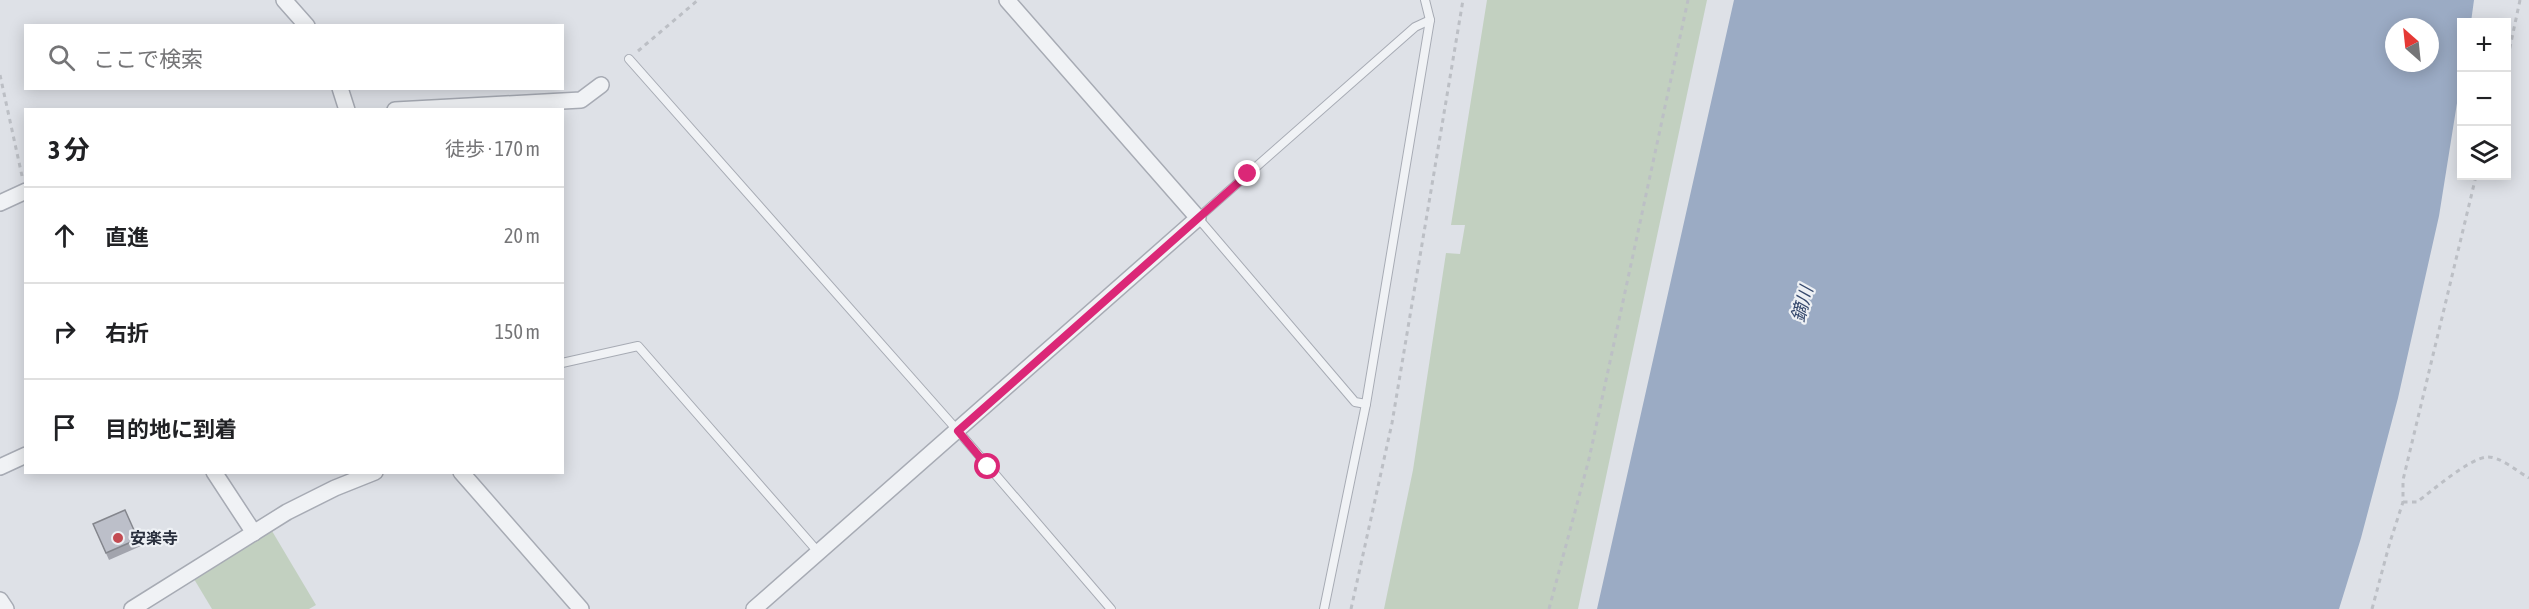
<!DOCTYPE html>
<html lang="ja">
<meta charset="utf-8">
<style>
body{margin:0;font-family:"Asap Condensed","Noto Sans JP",sans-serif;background:#f6f6f6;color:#202124}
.controls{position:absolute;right:18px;top:18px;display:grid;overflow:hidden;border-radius:0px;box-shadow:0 3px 15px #0003}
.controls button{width:54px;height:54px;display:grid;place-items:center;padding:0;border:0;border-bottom:2px solid #e0e0e0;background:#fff;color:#202124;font:30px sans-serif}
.compass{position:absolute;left:2385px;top:18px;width:54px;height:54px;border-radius:50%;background:#fff;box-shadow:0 3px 15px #0003;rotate:333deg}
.stop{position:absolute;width:18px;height:18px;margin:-14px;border:4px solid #db2777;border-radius:50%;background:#fff}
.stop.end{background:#db2777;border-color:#fff;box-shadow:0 2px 6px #0008}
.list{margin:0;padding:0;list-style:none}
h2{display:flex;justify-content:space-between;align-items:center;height:78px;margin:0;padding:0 24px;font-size:26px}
h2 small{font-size:20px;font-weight:400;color:#757577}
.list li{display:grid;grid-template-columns:39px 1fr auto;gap:18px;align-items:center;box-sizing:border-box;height:96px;padding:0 24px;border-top:2px solid #e0e0e0}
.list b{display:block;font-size:22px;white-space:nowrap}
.list em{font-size:20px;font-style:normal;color:#757577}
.icon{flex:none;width:33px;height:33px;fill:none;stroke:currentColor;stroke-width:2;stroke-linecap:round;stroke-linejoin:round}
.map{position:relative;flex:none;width:2529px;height:609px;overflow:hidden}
.search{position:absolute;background:#fff;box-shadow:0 3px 15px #0003;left:24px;top:24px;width:540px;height:66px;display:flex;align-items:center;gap:15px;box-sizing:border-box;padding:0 21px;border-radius:0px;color:#757577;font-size:22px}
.panel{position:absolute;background:#fff;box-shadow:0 3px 15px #0003;left:24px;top:108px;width:540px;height:366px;border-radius:0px}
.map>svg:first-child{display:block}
.green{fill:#c2d0c0}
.water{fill:#9babc4;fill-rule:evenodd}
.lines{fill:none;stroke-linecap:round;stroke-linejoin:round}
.service-casing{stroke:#a7abb4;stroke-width:10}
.minor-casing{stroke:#a7abb4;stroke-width:18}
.path{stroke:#bcbfc5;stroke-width:3;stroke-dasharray:4.5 4.5;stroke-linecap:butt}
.service{stroke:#f0f2f5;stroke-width:8}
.minor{stroke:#f0f2f5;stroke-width:15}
.wall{fill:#a2a4ad}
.building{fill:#bcbfc9;stroke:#84868d;stroke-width:1.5}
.route{stroke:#db2777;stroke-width:8}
.poi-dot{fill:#c34b52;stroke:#edf0f4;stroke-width:2}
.labels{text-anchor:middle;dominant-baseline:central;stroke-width:4.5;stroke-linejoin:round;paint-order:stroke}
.poi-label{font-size:16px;font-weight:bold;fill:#282e3c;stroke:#edf0f4;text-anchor:start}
.water-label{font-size:18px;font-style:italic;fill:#36496d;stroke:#edf0f4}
</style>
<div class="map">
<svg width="2529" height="609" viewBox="0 0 2529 609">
<rect width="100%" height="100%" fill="#dee1e7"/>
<!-- green -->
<g class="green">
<path d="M 1487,0 L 1707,0 L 1578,609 L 1384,609 L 1413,470 L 1446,253 L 1460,254 L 1465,225 L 1451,225 Z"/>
<path d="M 272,531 L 316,605 L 309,609 L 212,609 L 194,579 Z"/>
</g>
<!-- water -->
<path class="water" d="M 1734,0 L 2474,0 L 2471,22 L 2462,22 L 2461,78 L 2439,216 L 2398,398 L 2361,538 L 2339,609 L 1597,609 ZM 2394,27 L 2430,27 L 2430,63 L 2394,63 Z"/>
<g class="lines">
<defs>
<g id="service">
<path d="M 629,59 L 958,431 L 1111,609"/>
<path d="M 562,363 L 638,346 L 819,553"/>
<path d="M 1366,404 L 1355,402 L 1198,218 L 1415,27 L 1430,20"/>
<path d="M 1324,609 L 1366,404 L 1430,20 L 1425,0"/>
</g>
<g id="minor">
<path d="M 284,0 L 307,26"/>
<path d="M 340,88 L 347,110"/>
<path d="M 395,110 L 581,100 L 601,85"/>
<path d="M 0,203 L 26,191"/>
<path d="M 0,467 L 26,455"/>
<path d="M 214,472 L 254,533"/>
<path d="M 461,472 L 581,609"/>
<path d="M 0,600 L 6,609"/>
<path d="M 132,609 L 287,512 L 335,488 L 375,472"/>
<path d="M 754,609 L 1198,218 L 1007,0"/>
</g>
</defs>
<!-- service casing -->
<use href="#service" class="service-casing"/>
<!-- minor casing -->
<use href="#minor" class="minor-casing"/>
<!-- path -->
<g class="path">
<path d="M 638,51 L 698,0"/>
<path d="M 2506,66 L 2520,0"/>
<path d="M 0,75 L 22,176"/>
<path d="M 2403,502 L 2417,502 C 2432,491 2468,459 2487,457 C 2500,456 2518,472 2529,478"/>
<path d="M 1351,609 L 1392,423 L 1463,0"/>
<path d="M 1549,609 L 1589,459 L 1688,0"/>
<path d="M 2372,609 L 2390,542 L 2403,502 L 2403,480 L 2476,176"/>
</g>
<!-- service -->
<use href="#service" class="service"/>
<!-- minor -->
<use href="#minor" class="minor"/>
</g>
<!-- wall -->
<path class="wall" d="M 93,524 L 138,539 L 141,546 L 109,560 Z"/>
<!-- building -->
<path class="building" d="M 125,510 L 138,539 L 106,553 L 93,524 Z"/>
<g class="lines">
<!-- route -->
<path class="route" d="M 988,467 L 958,431 L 1248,174"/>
</g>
<!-- markers -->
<circle class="poi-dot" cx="118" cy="538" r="6"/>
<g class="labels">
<!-- poi labels -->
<g class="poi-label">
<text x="130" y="538">安楽寺</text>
</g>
<!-- water labels -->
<g class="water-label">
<text transform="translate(1802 304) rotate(-75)">鏑川</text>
</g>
</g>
</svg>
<div class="controls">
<button>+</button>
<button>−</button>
<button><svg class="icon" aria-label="layers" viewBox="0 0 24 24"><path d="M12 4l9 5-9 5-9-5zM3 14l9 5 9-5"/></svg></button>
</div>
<svg class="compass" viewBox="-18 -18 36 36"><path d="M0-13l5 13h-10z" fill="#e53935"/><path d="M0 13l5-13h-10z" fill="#757577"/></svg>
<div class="stop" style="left:988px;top:467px"></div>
<div class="stop end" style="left:1248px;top:174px"></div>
<div class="search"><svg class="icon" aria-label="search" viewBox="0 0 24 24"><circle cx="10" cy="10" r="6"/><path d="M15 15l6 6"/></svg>ここで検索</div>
<section class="panel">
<h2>3 分<small>徒歩 · 170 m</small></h2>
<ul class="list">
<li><svg class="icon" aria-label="ahead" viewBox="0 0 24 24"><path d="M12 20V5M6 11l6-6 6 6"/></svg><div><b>直進</b></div><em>20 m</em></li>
<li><svg class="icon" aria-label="right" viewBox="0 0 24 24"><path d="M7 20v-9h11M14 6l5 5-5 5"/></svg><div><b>右折</b></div><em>150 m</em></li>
<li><svg class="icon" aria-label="arrive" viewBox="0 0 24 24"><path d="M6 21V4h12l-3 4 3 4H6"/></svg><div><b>目的地に到着</b></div></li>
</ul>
</section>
</div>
